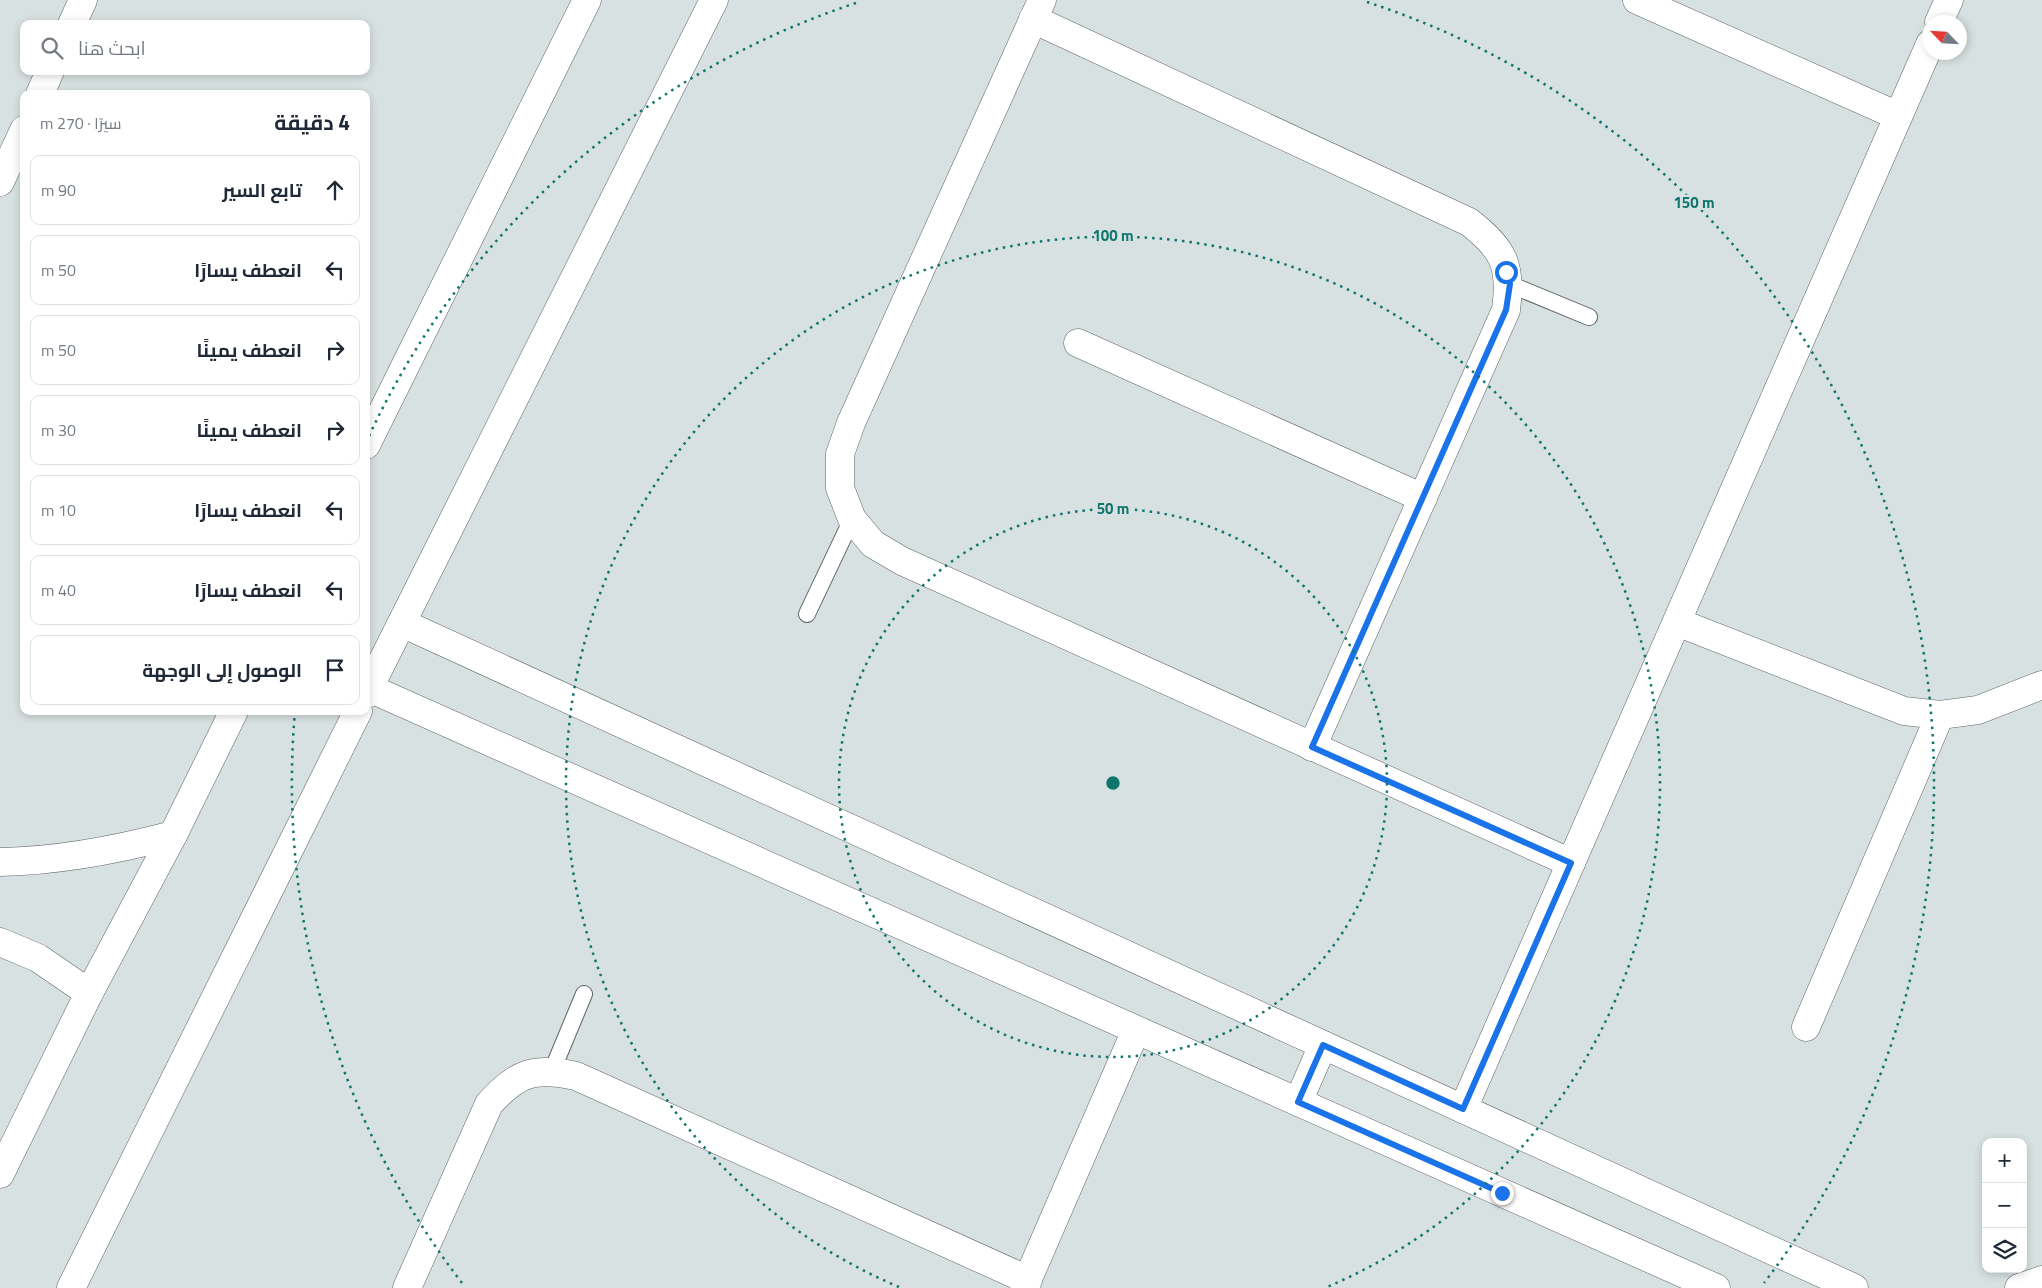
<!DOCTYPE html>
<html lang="ar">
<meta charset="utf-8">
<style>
body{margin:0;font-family:"Titillium Web",Cairo,sans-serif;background:#f6f6f7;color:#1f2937;direction:rtl}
.controls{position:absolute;right:15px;bottom:15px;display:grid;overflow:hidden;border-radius:10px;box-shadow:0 2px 8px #0003}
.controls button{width:45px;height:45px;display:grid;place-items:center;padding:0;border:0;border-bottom:1px solid #e0e1e3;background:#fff;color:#1f2937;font:25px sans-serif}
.compass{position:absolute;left:1922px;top:15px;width:45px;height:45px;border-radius:50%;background:#fff;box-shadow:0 2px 8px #0003;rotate:295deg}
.stop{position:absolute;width:15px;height:15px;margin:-11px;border:4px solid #1a73e8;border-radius:50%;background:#fff}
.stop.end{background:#1a73e8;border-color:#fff;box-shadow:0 1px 5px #0008}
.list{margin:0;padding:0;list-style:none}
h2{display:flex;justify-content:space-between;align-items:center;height:65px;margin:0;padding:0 20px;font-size:21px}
h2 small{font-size:16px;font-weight:400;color:#747a83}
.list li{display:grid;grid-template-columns:32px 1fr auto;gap:15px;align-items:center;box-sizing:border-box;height:70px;margin:0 10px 10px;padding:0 10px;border:1px solid #e0e1e3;border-radius:10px}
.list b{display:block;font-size:19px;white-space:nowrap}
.list em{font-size:16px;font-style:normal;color:#747a83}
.icon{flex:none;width:28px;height:28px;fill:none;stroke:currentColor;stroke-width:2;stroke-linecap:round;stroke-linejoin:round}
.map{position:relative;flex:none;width:2042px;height:1288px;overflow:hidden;direction:ltr}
.search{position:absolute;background:#fff;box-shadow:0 2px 8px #0003;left:20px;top:20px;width:350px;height:55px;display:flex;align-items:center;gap:12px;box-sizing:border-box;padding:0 18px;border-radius:10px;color:#747a83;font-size:19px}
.panel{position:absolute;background:#fff;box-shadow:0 2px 8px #0003;left:20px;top:90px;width:350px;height:625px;border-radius:10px;direction:rtl}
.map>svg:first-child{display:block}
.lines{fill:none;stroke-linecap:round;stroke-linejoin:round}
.service-casing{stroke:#5d6465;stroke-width:18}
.minor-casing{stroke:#5d6465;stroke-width:29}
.tertiary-casing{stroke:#5d6465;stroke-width:29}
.service{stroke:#fff;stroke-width:16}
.minor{stroke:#fff;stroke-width:28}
.tertiary{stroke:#fff;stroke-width:28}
.route{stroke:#1a73e8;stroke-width:6}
.ring{fill:none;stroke:#0f766e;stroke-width:2.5;stroke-dasharray:2.5 5}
.centre{fill:#0f766e;stroke:#d8e1e1;stroke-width:2.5}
.ring-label{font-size:15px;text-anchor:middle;font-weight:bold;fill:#0f766e;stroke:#d8e1e1;stroke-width:4.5;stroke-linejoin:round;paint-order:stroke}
</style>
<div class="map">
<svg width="2042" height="1288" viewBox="0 0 2042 1288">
<rect width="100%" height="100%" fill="#d8e1e1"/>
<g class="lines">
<defs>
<g id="service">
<path d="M 1509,284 L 1589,317"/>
<path d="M 807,614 L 852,519"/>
<path d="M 552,1071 L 584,994"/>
</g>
<g id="minor">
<path d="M 1042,0 L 851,423 L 840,454 L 840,488 L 852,519 L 873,544 L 902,561 L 1571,863"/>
<path d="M 1637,0 L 1898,116"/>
<path d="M 1033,19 L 1469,222 C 1504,249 1512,266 1506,310 L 1312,747"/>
<path d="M 1939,22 L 1949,0"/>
<path d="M 72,24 L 83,0"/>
<path d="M 40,94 L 50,71"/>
<path d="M 0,182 L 24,130"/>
<path d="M 1078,343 L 1423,498"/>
<path d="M 1677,622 L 1904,711 L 1940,715 L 1978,710 L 2042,685"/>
<path d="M 402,623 L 1854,1288"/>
<path d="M 369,688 L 1716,1288"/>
<path d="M 0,862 C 59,861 116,850 173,835"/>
<path d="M 0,942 L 38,958 L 89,993"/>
<path d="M 1806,1027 L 1940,715"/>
<path d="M 1298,1102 L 1323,1045"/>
<path d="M 1463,1109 L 1930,44"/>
<path d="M 407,1288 L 489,1104 C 518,1072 534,1067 576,1076 L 1028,1280"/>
<path d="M 1024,1288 L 1136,1030"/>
<path d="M 2019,1288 L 2042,1280"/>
</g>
<g id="tertiary">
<path d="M 366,445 L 587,0"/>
<path d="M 366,694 L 714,0"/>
<path d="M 0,1174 L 89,993 L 173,835 L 234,711"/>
<path d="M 71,1288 L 358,711"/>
</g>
</defs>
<!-- service casing -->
<use href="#service" class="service-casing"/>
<!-- minor casing -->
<use href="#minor" class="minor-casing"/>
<!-- tertiary casing -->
<use href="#tertiary" class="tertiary-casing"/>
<!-- service -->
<use href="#service" class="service"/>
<!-- minor -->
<use href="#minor" class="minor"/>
<!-- tertiary -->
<use href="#tertiary" class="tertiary"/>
</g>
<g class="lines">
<!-- route -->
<path class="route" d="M 1502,1193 L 1298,1102 L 1323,1045 L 1463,1109 L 1571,863 L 1312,747 L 1506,310 L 1510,284 L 1506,272"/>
</g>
<!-- distance rings -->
<g class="ring">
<circle cx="1113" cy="783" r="274"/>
<path d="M899 1287A547 547 0 1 1 1327 1287"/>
<path d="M462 1283A821 821 0 0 1 295 711M369 436A821 821 0 0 1 859 2M1367 2A821 821 0 0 1 1764 1283"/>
</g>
<circle cx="1113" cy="783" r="8" class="centre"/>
<g class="ring-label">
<text x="1694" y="208">150 m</text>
<text x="1113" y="241">100 m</text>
<text x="1113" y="514">50 m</text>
</g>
</svg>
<div class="controls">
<button>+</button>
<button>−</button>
<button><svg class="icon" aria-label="layers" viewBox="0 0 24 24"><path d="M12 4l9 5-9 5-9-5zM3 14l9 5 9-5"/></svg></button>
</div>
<svg class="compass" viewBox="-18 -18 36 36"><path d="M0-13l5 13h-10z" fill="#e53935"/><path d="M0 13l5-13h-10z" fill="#747a83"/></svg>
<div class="stop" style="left:1506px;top:272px"></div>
<div class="stop end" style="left:1502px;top:1193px"></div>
<div class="search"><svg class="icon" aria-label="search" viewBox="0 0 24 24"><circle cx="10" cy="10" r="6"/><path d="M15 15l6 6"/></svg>ابحث هنا</div>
<section class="panel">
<h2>4 دقيقة<small>سيرًا · 270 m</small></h2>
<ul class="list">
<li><svg class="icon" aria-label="ahead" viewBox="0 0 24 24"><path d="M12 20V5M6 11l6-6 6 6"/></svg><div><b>تابع السير</b></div><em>90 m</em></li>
<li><svg class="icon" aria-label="left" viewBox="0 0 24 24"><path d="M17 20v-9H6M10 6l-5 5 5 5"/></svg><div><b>انعطف يسارًا</b></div><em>50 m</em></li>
<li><svg class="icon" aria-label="right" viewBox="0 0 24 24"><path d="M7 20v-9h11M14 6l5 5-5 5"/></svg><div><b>انعطف يمينًا</b></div><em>50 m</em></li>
<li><svg class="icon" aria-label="right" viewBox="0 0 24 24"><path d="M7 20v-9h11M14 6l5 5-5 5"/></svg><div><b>انعطف يمينًا</b></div><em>30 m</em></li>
<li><svg class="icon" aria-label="left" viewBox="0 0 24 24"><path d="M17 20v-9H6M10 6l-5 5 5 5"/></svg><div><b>انعطف يسارًا</b></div><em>10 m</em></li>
<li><svg class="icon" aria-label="left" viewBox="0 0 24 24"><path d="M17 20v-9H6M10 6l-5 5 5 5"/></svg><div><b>انعطف يسارًا</b></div><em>40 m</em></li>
<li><svg class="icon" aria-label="arrive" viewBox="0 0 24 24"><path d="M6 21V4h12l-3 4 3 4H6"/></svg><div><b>الوصول إلى الوجهة</b></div></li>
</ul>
</section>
</div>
